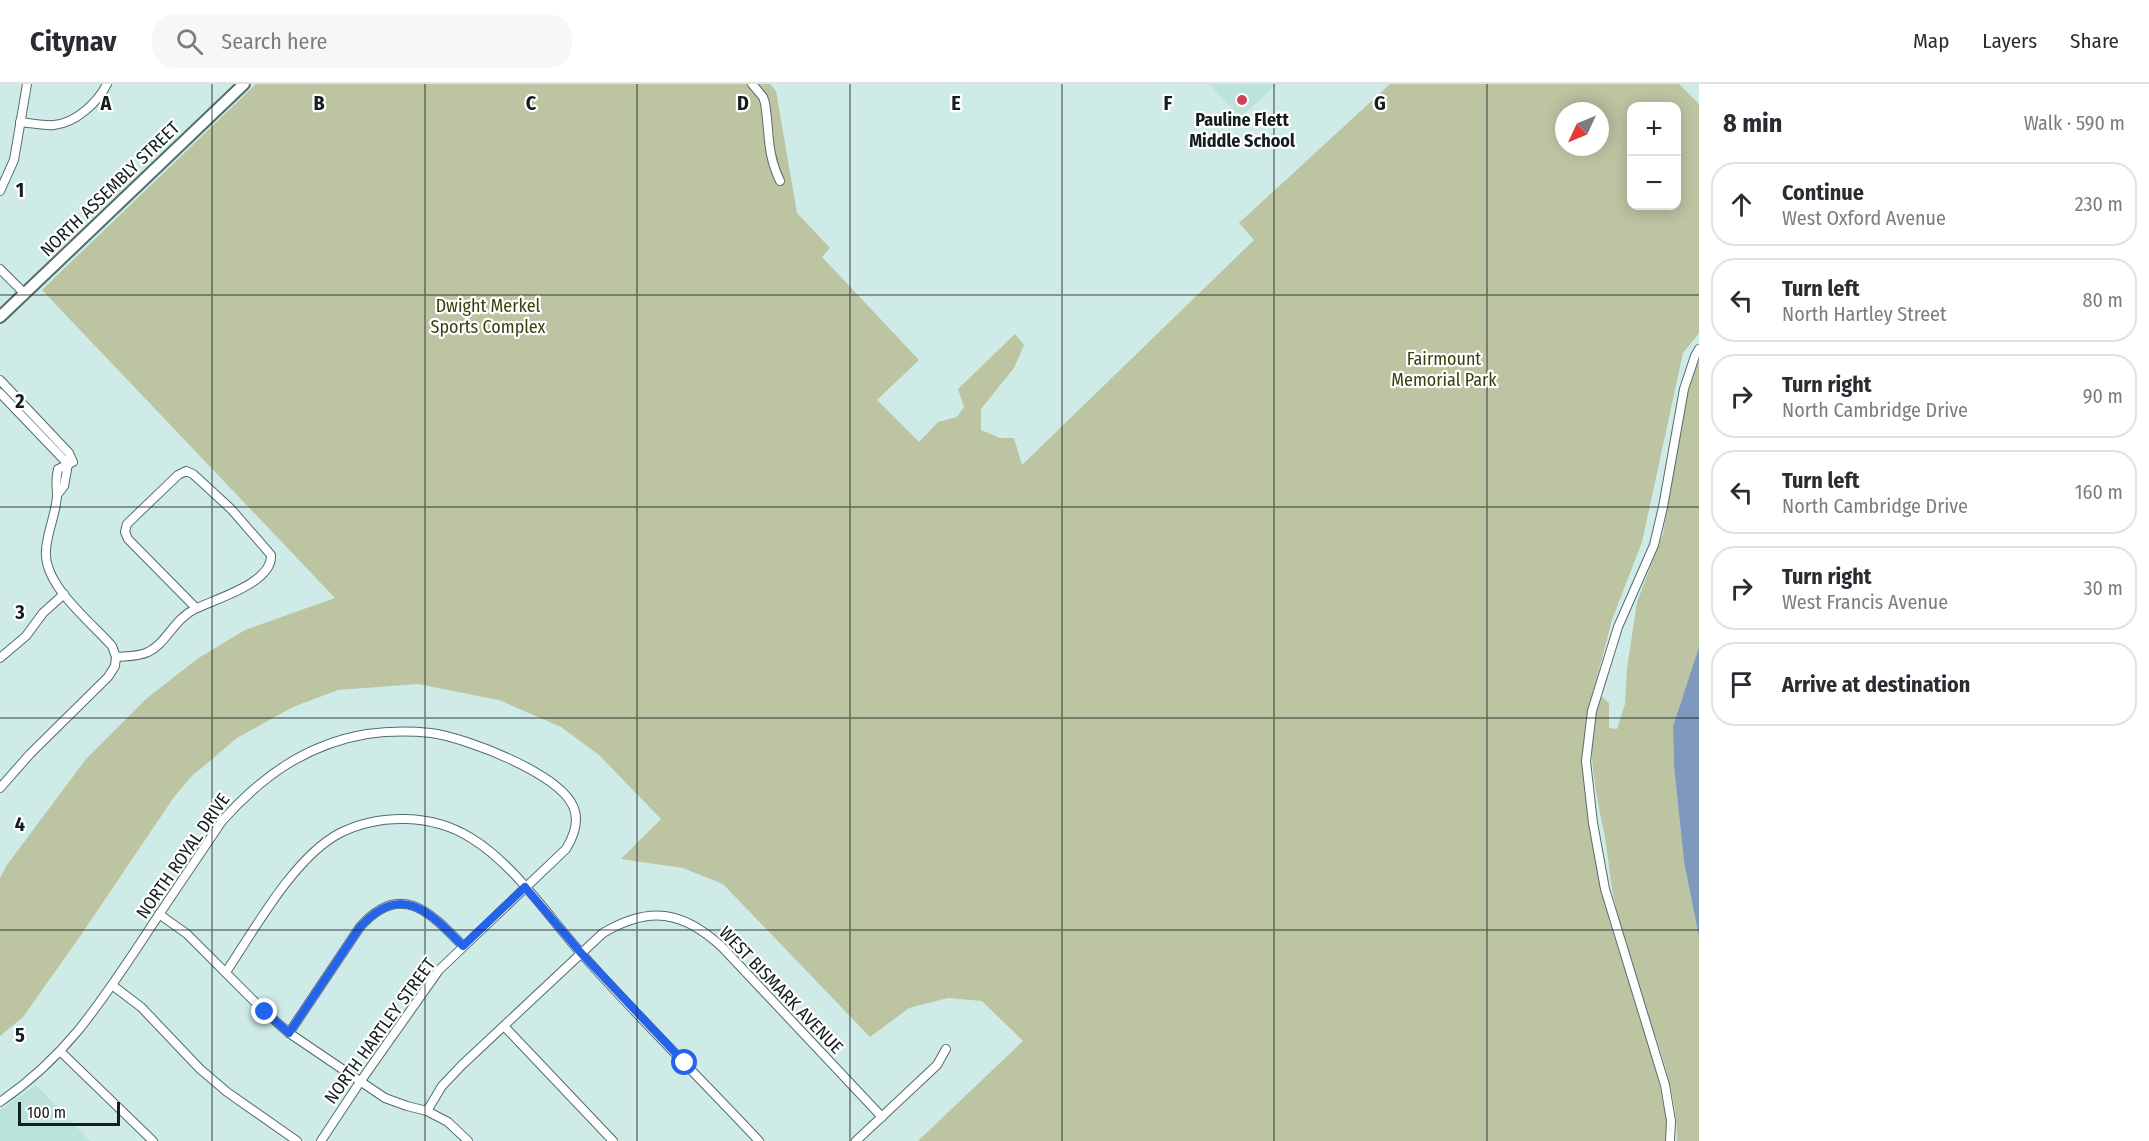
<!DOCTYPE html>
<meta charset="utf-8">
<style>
body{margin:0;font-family:"Fira Sans Condensed",sans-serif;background:#f7f7f7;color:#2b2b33}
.controls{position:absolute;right:18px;top:18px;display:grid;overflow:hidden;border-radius:12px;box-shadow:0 3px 15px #0003}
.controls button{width:54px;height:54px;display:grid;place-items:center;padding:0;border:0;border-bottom:2px solid #e1e1e2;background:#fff;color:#2b2b33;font:30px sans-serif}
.compass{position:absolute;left:1555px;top:18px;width:54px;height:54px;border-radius:50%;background:#fff;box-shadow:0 3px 15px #0003;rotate:226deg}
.scale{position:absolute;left:18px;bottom:15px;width:102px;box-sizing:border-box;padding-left:6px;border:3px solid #131e1d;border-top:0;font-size:16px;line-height:21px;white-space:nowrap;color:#131e1d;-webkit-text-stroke:4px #fff;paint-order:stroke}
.stop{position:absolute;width:18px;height:18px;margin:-14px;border:4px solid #2563eb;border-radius:50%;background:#fff}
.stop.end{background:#2563eb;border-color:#fff;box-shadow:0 2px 6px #0008}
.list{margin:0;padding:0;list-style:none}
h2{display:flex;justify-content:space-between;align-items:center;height:78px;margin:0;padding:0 24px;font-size:26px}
h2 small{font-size:20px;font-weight:400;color:#7c7c81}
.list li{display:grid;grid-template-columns:39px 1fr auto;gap:18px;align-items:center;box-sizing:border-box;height:84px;margin:0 12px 12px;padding:0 12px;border:2px solid #e1e1e2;border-radius:24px}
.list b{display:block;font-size:22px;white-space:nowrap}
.list p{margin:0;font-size:20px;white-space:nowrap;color:#7c7c81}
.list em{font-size:20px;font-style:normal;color:#7c7c81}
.icon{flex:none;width:33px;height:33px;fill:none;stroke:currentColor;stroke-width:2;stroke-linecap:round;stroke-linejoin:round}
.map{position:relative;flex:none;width:1699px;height:1057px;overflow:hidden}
header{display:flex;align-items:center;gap:36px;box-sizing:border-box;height:84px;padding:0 30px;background:#fff;border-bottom:2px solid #e1e1e2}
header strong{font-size:28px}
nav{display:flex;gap:33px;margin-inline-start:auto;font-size:21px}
.search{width:420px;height:54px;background:#f7f7f7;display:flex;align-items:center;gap:15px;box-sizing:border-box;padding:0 21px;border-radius:24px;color:#7c7c81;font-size:22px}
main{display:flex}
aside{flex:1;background:#fff}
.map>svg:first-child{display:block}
.built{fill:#bce2dc}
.green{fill:#bcc4a2;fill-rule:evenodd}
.water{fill:#7e99bd}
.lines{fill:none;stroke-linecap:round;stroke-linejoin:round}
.minor-casing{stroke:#536d6a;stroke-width:10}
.secondary-casing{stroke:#536d6a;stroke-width:14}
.minor{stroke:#fff;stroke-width:8}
.secondary{stroke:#fff;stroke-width:10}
.route{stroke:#2563eb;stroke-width:8}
.grid{fill:none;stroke:#131e1d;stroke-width:1.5;stroke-opacity:0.55}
.poi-dot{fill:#d1415c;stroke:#fff;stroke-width:2}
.labels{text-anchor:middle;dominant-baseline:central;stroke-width:4.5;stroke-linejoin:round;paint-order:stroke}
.poi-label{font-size:18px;font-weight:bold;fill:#131e1d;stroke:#fff}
.street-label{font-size:18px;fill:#131e1d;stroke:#fff}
.park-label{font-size:18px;fill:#39400b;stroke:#fff}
.grid-label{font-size:20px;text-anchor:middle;font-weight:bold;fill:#131e1d;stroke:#fff;stroke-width:4.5;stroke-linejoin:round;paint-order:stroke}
</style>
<header>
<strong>Citynav</strong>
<div class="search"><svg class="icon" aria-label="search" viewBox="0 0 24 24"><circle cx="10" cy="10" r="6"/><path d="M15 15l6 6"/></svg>Search here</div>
<nav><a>Map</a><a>Layers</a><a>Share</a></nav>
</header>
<main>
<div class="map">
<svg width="1699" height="1057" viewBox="0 0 1699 1057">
<rect width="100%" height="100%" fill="#ceebe7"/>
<!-- built -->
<g class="built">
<path d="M 1209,0 L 1277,0 L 1241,33 Z"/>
<path d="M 36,1001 L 90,1057 L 0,1057 L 0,1026 Z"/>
</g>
<!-- green -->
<g class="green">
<path d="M 256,0 L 770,0 L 776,7 L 797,129 L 830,164 L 822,173 L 919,276 L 877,316 L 919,358 L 938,338 L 957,333 L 964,323 L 958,305 L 1015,250 L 1024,261 L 1014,284 L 981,325 L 981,346 L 1000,354 L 1014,354 L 1022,381 L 1254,156 L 1239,139 L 1390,0 L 1679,0 L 1699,20 L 1699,249 L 1683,269 L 1642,458 L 1612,536 L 1589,624 L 1582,677 L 1600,792 L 1611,842 L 1653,970 L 1668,1041 L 1667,1057 L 918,1057 L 1023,957 L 982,917 L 948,914 L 909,924 L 870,953 L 723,800 L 683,784 L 621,775 L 661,735 L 599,671 L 561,643 L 499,616 L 418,600 L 338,606 L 293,623 L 237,654 L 192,692 L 174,713 L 81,851 L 23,933 L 0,952 L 0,794 L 7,781 L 86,675 L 146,615 L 197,575 L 245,546 L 335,514 L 42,206 ZM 1632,22 L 1676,22 L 1676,122 L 1632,122 ZM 1564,27 L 1600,27 L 1600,63 L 1564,63 Z"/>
<path d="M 1699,277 L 1699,563 L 1673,642 L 1674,682 L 1684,778 L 1699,853 L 1699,1057 L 1677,1057 C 1678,999 1650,944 1634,890 C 1627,865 1619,840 1614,815 C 1609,791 1608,767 1603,743 C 1595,707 1583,646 1602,613 L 1609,619 L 1609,644 L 1617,645 L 1625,620 L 1627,585 L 1637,518 L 1663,450 L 1683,330 L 1694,286 Z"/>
</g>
<!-- water -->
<path class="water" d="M 1699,563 L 1699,853 L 1684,778 L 1674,682 L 1673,642 Z"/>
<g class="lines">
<defs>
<g id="minor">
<path d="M 752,0 L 763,13 L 765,19 C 770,50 766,67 780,97"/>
<path d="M 20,38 C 31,39 44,42 54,41 C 76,39 98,18 107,0"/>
<path d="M 0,107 L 14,76 L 27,0"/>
<path d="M 0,185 L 25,210"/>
<path d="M 0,296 L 69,369 L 73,378 L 58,385 C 55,397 57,402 57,412 C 56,430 47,448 46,466 C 43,501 90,537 112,562 L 116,573"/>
<path d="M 0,309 L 68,380"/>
<path d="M 57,411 L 64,402 L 68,380"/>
<path d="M 0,574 L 26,552 L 43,529 L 64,510"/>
<path d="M 0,704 L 30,670 L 108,593 L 115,582 L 116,573 C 126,572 138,573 148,568 C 166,560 174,535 195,525 C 215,515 273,499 271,471 L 231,425 L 193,390 L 186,387 L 178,391 L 127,440 L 125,448 L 128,455 L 196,524"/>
<path d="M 159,830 L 187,850 L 265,928 L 289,949 L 385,1014 L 407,1022 L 427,1027 L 448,1038 L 468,1057"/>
<path d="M 226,888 C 255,845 294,773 340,749 C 380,729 433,730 471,754 C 514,780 547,831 581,869 C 638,933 700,994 759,1057"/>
<path d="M 112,901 L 141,923 L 200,985 L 227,1008 L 297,1057"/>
<path d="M 504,942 L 613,1057"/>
<path d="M 289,949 L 360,843 C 401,796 431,829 463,862"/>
<path d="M 61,968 L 153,1057"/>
<path d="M 0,1018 C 67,972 99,921 143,855 C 169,815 196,776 222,737 C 262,692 307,660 367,650 C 388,647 411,647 431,649 C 467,654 558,689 573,722 C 580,737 574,752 566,765 L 439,886 L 360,998 L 321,1057"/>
<path d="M 427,1027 L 442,1002 L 462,981 L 603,849 C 649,822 682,826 722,863 L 882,1033"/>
<path d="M 856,1057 L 937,981 L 946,965"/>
<path d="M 1670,1057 L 1671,1037 L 1665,1001 L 1605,805 L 1593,739 L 1586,677 L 1592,627 L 1618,543 L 1654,461 L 1663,423 L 1684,305 L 1695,272 L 1699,265"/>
</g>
<path id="secondary" d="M 0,233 L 244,0"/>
</defs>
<!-- minor casing -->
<use href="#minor" class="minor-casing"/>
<!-- secondary casing -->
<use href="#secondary" class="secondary-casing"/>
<!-- minor -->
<use href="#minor" class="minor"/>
<!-- secondary -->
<use href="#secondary" class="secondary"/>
</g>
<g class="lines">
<!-- route -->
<path class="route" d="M 265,928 L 289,949 L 360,843 C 401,797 430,828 463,862 L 525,803 L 581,869 L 685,979"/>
</g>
<!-- grid -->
<path class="grid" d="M 212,0 L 212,1057M 425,0 L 425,1057M 637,0 L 637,1057M 850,0 L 850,1057M 1062,0 L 1062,1057M 1274,0 L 1274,1057M 1487,0 L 1487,1057M 0,211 L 1699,211M 0,423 L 1699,423M 0,634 L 1699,634M 0,846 L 1699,846"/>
<!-- markers -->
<circle class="poi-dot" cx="1242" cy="16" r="6"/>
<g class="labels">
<!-- poi labels -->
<g class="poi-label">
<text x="1242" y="36">Pauline Flett<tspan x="1242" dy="21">Middle School</tspan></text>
</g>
<!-- street labels -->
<g class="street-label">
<text transform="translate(110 105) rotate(-44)">NORTH ASSEMBLY STREET</text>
<text transform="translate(183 772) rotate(-55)">NORTH ROYAL DRIVE</text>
<text transform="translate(781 906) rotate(46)">WEST BISMARK AVENUE</text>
<text transform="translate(380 947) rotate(-54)">NORTH HARTLEY STREET</text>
</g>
<!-- park labels -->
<g class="park-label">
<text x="488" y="222">Dwight Merkel<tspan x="488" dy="21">Sports Complex</tspan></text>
<text x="1444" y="275">Fairmount<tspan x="1444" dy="21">Memorial Park</tspan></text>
</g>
</g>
<g class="grid-label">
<text x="106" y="26">A</text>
<text x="319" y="26">B</text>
<text x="531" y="26">C</text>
<text x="743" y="26">D</text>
<text x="956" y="26">E</text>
<text x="1168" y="26">F</text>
<text x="1380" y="26">G</text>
<text x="20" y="113">1</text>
<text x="20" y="324">2</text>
<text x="20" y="535">3</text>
<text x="20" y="747">4</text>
<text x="20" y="958">5</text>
</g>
</svg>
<div class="controls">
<button>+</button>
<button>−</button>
</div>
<svg class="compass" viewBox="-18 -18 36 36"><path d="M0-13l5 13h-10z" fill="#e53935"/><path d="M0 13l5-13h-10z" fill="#7c7c81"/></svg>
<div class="scale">100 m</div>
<div class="stop" style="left:685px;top:979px"></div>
<div class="stop end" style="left:265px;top:928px"></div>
</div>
<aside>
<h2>8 min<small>Walk · 590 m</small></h2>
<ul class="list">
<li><svg class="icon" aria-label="ahead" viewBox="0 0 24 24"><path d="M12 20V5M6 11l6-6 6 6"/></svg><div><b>Continue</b><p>West Oxford Avenue</p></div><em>230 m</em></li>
<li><svg class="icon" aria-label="left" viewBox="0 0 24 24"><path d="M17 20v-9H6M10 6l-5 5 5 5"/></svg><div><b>Turn left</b><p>North Hartley Street</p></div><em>80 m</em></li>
<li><svg class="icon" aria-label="right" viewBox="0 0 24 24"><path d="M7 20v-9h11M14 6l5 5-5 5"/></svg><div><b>Turn right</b><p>North Cambridge Drive</p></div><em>90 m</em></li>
<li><svg class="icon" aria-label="left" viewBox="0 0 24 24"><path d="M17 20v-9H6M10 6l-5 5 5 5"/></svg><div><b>Turn left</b><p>North Cambridge Drive</p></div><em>160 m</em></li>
<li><svg class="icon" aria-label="right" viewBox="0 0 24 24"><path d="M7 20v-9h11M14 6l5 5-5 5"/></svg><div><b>Turn right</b><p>West Francis Avenue</p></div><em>30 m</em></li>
<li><svg class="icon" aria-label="arrive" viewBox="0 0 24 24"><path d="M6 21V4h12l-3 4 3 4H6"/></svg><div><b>Arrive at destination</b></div></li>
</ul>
</aside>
</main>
